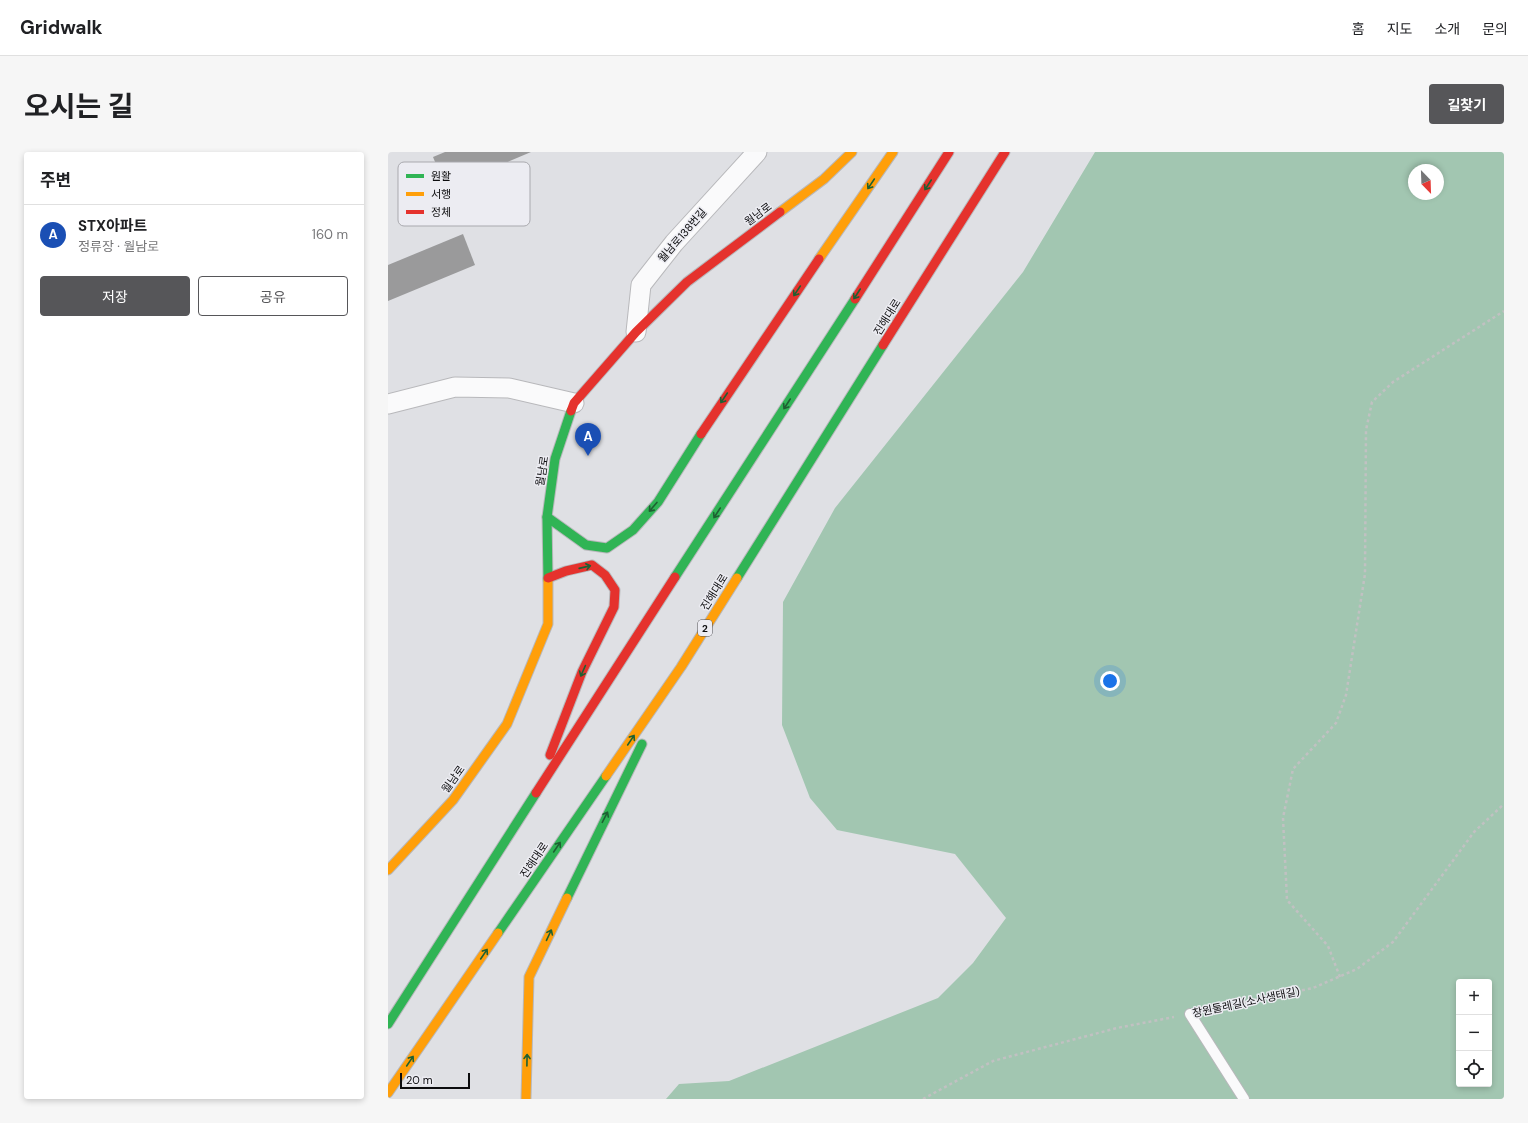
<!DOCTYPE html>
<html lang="ko">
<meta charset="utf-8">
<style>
body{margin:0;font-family:"DM Sans","Noto Sans KR",sans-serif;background:#f6f6f6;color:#202124}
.controls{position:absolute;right:12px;bottom:12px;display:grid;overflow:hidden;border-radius:4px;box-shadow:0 2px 6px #0003}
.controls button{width:36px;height:36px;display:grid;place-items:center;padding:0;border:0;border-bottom:1px solid #e0e0e0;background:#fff;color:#202124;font:20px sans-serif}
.compass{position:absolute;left:1020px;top:12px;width:36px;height:36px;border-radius:50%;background:#fff;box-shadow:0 2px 6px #0003;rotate:157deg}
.scale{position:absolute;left:12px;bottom:10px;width:70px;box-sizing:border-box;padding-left:4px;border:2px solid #0c0c0e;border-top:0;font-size:11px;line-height:14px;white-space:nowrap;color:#0c0c0e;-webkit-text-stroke:3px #ececf2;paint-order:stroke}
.you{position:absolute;left:722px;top:529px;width:14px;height:14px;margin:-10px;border:3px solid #fff;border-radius:50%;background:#1a73e8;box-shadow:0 0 0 6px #1a73e833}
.badge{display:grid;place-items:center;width:26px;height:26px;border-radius:50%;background:#565659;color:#fff;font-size:13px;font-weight:700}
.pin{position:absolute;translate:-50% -33px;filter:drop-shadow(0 1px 2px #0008)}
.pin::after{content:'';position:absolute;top:21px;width:14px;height:12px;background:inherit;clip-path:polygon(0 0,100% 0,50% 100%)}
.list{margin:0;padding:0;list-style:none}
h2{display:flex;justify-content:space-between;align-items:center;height:52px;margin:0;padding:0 16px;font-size:17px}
h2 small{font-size:13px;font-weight:400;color:#757577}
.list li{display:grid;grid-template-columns:26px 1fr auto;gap:12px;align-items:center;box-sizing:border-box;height:60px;padding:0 16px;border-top:1px solid #e0e0e0}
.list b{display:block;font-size:15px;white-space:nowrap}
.list p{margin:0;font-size:13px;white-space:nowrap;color:#757577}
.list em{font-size:13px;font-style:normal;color:#757577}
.actions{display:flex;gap:8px;padding:12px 16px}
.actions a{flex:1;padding:9px 0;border:1px solid #565659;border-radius:4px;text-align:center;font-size:14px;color:#565659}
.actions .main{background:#565659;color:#fff}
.icon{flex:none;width:22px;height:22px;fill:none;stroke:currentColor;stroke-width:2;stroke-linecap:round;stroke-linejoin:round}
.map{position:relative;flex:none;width:1116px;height:947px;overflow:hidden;border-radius:4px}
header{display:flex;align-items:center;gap:24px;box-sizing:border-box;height:56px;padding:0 20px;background:#fff;border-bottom:1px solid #e0e0e0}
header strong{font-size:19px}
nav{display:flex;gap:22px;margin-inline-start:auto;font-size:14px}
.intro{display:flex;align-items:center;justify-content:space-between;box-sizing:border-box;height:96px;padding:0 24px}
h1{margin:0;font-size:28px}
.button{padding:10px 18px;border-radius:4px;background:#565659;color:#fff;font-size:14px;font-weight:700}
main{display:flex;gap:24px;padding:0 24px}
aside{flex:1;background:#fff;border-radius:4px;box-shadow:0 2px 6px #0003}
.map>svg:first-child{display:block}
.forest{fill:#a2c6b1;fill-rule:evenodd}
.building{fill:#9a9a9b}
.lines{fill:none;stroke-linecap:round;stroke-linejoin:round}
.lane-casing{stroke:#b8b8bb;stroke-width:12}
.street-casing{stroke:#b8b8bb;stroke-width:21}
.fast-casing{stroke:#b8b8bb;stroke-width:11}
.slow-casing{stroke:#b8b8bb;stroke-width:11}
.jam-casing{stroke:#b8b8bb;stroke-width:11}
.path{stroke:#c1c1c2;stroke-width:2.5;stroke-dasharray:3 3;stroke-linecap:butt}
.lane{stroke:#fafafb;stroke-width:10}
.street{stroke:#fafafb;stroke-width:19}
.fast{stroke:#30b455;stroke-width:9}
.slow{stroke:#ff9f0a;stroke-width:9}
.jam{stroke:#e5322d;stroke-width:9}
.oneway{stroke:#1e6032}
.labels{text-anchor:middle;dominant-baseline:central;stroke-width:3;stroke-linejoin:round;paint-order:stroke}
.shield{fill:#ececf2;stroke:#4f4f52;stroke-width:1}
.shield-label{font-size:10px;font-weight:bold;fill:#0c0c0e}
.street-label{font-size:11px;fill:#0c0c0e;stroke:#ececf2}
.key{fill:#ececf2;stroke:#a9a9ae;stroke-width:1}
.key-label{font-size:11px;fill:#0c0c0e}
</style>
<header>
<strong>Gridwalk</strong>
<nav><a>홈</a><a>지도</a><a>소개</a><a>문의</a></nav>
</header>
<div class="intro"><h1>오시는 길</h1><a class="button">길찾기</a></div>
<main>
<aside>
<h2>주변<small></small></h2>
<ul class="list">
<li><span class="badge" style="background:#1a4fb4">A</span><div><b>STX아파트</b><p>정류장 · 월남로</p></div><em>160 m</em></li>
</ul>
<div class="actions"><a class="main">저장</a><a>공유</a></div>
</aside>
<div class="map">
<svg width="1116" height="947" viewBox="0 0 1116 947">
<rect width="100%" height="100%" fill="#dfe0e4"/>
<!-- forest -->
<path class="forest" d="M 707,0 L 1116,0 L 1116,947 L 278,947 L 291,932 L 341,929 L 550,846 L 585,811 L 618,766 L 567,702 L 449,678 L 422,646 L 394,573 L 395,450 L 447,356 L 635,120 ZM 1026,18 L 1050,18 L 1050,42 L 1026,42 ZM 1071,830 L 1101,830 L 1101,932 L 1071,932 Z"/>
<!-- building -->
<g class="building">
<path d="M 57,0 L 143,0 L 58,36 L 45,5 Z"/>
<path d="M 75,82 L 87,113 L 0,149 L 0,113 Z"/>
</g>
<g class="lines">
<defs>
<path id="lane" d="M 802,862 L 856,947"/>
<g id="street">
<path d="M 248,180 L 253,133 L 286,91 L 369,0"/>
<path d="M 0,252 L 67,235 L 121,236 L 186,251"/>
</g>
<g id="fast">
<path d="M 159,365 L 198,393 L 219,396 L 245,378 L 270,350 L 313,282"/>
<path d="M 287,425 L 467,147"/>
<path d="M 349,426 L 495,193"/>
<path d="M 160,428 L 159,365 L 167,307 L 183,259"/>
<path d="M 179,746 L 254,592"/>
<path d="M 110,781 L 218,624"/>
<path d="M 0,872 L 148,641"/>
</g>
<g id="slow">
<path d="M 392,60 L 436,27 L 464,0"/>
<path d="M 431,107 L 505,0"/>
<path d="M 218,624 L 293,515 L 349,426"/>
<path d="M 0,718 L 65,648 L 119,572 L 160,472 L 160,428"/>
<path d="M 0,941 L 110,781"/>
<path d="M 138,947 L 141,825 L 179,746"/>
</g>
<g id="jam">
<path d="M 467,147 L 561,0"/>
<path d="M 495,193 L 617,0"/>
<path d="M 183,259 L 186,251 L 248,180 L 299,130 L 392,60"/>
<path d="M 313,282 L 431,107"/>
<path d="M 160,426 L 178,419 L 204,413 L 217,423 L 227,438 L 226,455 L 194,520 L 162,603"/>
<path d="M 148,641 L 287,425"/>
</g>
</defs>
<!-- lane casing -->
<use href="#lane" class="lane-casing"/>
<!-- street casing -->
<use href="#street" class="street-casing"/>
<!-- fast casing -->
<use href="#fast" class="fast-casing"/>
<!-- slow casing -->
<use href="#slow" class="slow-casing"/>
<!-- jam casing -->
<use href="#jam" class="jam-casing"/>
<!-- path -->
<g class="path">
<path d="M 952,825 L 940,794 L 899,748 L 895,666 L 905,617 L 948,571 L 958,543 L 977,422 L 978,278 L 984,250 L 1005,230 L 1116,159"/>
<path d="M 820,858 L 925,836 L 969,817 L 1005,790 L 1086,680 L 1116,652"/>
<path d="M 535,947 L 605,909 L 729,876 L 786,865"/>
</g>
<!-- lane -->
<use href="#lane" class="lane"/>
<!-- street -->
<use href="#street" class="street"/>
<!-- fast -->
<use href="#fast" class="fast"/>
<!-- slow -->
<use href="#slow" class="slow"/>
<!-- jam -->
<use href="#jam" class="jam"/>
</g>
<!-- one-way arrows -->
<defs><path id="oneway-shaft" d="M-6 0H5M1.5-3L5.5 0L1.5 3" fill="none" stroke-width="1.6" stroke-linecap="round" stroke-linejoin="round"/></defs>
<g class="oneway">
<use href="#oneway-shaft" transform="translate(483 32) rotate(124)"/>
<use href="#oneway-shaft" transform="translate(540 33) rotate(123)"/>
<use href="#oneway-shaft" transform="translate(409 139) rotate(124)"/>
<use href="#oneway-shaft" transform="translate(469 142) rotate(123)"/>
<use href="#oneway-shaft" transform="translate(336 246) rotate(124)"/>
<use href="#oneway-shaft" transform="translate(399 252) rotate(123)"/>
<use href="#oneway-shaft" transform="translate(265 355) rotate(131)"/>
<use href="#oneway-shaft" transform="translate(329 361) rotate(123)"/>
<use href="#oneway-shaft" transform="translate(197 415) rotate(-13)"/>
<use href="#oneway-shaft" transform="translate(195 519) rotate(114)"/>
<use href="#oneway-shaft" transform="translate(243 588) rotate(-56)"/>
<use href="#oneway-shaft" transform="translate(217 665) rotate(-63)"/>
<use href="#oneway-shaft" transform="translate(169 695) rotate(-56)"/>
<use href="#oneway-shaft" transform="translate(161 783) rotate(-65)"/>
<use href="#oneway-shaft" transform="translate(96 802) rotate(-56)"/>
<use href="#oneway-shaft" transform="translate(139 908) rotate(-89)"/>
<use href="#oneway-shaft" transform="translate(22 909) rotate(-56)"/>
</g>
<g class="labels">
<!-- shield labels -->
<rect class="shield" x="310" y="468" width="14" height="16" rx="3"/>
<g class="shield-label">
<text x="317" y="476">2</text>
</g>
<!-- street labels -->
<g class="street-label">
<text transform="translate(370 62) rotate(-37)">월남로</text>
<text transform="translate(294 83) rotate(-49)">월남로138번길</text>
<text transform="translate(499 165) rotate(-58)">진해대로</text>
<text transform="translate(154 319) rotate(-81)">월남로</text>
<text transform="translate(326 440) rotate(-58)">진해대로</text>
<text transform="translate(65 627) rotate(-54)">월남로</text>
<text transform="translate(146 708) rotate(-56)">진해대로</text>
<text transform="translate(858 850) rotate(-12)">창원둘레길(소사생태길)</text>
</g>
</g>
<!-- legend -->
<rect x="10" y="10" width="132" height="64" rx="6" class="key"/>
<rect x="18" y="22" width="18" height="4" fill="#30b455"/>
<rect x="18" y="40" width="18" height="4" fill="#ff9f0a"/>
<rect x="18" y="58" width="18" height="4" fill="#e5322d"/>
<g class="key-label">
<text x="43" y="28">원활</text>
<text x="43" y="46">서행</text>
<text x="43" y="64">정체</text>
</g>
</svg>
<div class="controls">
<button>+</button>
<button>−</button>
<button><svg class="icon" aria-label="locate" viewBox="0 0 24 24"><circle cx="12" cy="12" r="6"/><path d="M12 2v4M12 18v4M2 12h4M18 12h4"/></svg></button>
</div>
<svg class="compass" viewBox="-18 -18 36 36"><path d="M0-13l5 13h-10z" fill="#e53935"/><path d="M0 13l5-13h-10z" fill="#757577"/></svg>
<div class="scale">20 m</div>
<div class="you"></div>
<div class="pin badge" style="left:200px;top:304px;background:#1a4fb4">A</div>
</div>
</main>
